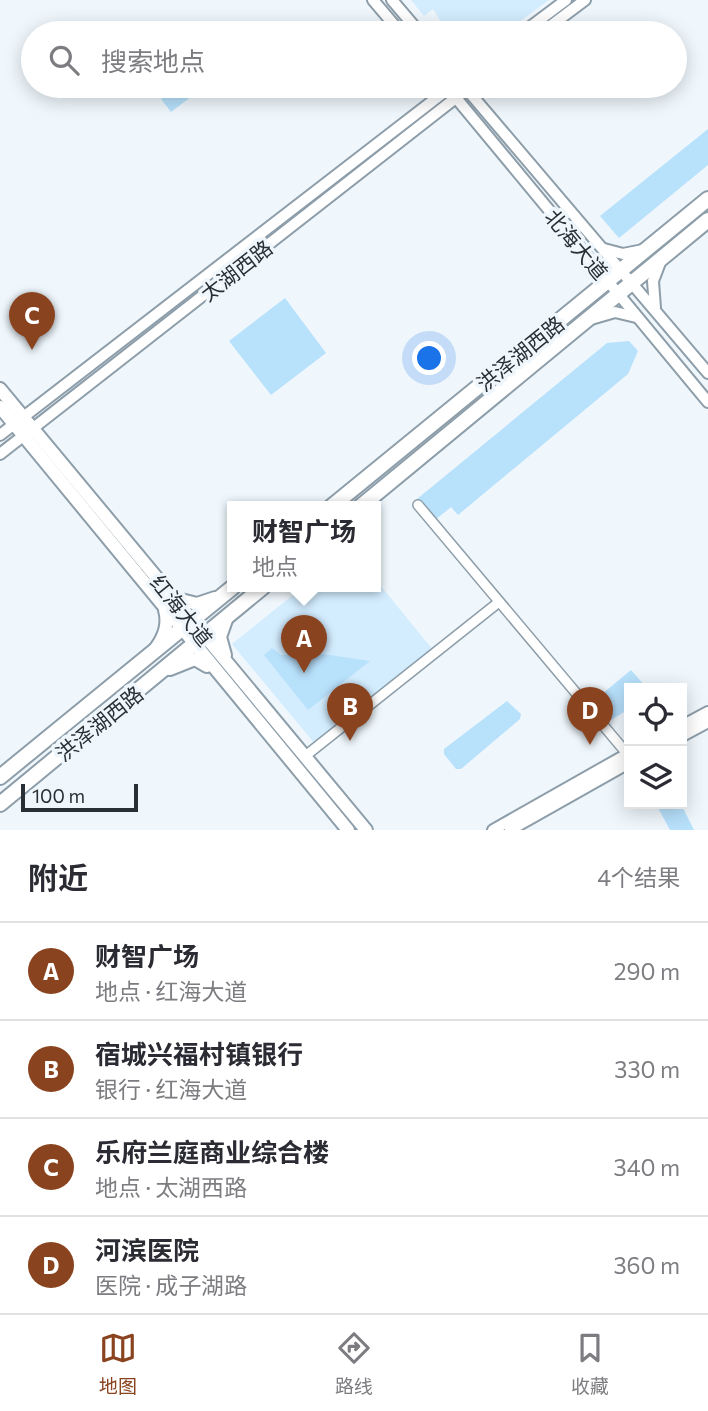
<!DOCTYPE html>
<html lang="zh">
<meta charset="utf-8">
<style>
body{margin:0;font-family:Commissioner,"Noto Sans SC",sans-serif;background:#f7f7f7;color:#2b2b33}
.controls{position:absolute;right:21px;bottom:21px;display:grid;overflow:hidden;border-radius:0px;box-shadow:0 4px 18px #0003}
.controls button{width:63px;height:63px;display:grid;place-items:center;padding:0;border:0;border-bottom:2px solid #e1e1e2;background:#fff;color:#2b2b33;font:35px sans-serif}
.scale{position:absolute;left:21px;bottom:18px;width:117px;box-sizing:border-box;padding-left:7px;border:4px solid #293035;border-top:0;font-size:19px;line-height:24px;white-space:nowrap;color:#293035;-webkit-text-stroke:5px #eff7fc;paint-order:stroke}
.you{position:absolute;left:430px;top:359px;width:24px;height:24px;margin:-18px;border:5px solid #fff;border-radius:50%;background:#1a73e8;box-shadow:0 0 0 10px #1a73e833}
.badge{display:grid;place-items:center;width:46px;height:46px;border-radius:50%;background:#8a431f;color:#fff;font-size:23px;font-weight:700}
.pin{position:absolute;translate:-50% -58px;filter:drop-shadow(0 2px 4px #0008)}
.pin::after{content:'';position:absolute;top:37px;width:24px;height:21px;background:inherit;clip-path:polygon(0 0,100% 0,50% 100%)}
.popup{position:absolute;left:227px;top:501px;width:154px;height:91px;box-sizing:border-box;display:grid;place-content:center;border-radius:0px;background:#fff;filter:drop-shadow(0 2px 5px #0005);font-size:23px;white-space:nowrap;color:#7c7c81}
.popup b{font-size:26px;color:#2b2b33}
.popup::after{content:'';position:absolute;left:50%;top:100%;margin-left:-14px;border:14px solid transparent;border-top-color:#fff}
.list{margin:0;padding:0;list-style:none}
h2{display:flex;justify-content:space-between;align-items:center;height:91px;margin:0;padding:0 28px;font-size:30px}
h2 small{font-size:23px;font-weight:400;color:#7c7c81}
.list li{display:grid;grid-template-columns:46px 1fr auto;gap:21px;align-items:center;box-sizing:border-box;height:98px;padding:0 28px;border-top:2px solid #e1e1e2}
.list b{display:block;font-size:26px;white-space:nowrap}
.list p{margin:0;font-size:23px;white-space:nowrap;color:#7c7c81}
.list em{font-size:23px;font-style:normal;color:#7c7c81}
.icon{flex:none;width:38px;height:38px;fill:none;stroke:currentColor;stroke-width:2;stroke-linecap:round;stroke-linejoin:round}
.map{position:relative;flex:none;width:708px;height:830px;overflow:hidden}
.search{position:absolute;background:#fff;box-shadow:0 4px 18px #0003;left:21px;right:21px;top:21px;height:77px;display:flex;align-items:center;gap:18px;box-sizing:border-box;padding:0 24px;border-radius:38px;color:#7c7c81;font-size:26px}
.sheet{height:483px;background:#fff}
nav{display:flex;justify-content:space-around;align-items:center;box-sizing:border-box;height:98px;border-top:2px solid #e1e1e2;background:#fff;font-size:19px;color:#7c7c81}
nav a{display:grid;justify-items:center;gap:4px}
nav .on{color:#8a431f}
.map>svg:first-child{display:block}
.built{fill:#d3edff}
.green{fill:#b8e1fc}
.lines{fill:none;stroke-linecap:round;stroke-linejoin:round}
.minor-casing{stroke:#8d9eaa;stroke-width:12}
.tertiary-casing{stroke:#8d9eaa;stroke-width:14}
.secondary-casing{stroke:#8d9eaa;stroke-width:16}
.primary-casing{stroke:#8d9eaa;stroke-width:18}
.minor{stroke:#fff;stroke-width:9}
.tertiary{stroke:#fff;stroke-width:10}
.secondary{stroke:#fff;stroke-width:12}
.primary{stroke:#fff;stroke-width:14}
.labels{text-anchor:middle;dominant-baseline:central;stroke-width:7;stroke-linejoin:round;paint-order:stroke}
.street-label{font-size:21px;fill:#293035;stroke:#eff7fc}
</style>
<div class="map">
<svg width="708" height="830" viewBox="0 0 708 830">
<rect width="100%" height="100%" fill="#eff7fc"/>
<!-- built -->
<g class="built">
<path d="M 411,0 L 549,0 L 504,33 L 448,33 L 433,9 L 424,16 Z"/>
<path d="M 376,580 L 433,650 L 315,744 L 232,644 L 303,587 L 376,587 Z"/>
</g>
<!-- green -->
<g class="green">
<path d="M 179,86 L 196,86 L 200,90 L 171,112 L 161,99 Z"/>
<path d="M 708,129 L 708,165 L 619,238 L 600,216 Z"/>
<path d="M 285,298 L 326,353 L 271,395 L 229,341 Z"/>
<path d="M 629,341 L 638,351 L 628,374 L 458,515 L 451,507 L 434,521 L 417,499 L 607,343 Z"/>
<path d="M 272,648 L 281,655 L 323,654 L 370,661 L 308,710 L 264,655 Z"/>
<path d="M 631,670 L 646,687 L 629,688 L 629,709 L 606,723 L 590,704 Z"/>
<path d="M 507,701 L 521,714 L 520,719 L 461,769 L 456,769 L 444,754 L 444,749 Z"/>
<path d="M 656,804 L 681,804 L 694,830 L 670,830 Z"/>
</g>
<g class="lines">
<defs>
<g id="minor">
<path d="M 418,505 L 629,756"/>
<path d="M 304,757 L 499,602"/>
</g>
<g id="tertiary">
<path d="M 373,0 L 401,33"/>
<path d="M 392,0 L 420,33"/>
<path d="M 522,33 L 566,0"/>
<path d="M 541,33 L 585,0"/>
<path d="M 464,86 L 708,373"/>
<path d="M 452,93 L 708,402"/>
<path d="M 604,249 L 623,254 L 643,250"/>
<path d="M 655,308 L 653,281 L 661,260"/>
<path d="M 591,319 L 615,312 L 636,317"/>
<path d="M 0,435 L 452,86"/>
<path d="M 0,454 L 471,86"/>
<path d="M 682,726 L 708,712"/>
<path d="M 682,736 L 708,722"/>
<path d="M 493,830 L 629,753"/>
<path d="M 510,830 L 629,763"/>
</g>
<g id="secondary">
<path d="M 0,389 L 366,830"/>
<path d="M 0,407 L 348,830"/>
<path d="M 173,598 L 197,604 L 215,598"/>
<path d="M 156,648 C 165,636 169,624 165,610"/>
<path d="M 225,655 L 220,637 L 227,617"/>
<path d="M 170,669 L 195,659 L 207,666"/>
</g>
<g id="primary">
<path d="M 331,507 L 708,199"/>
<path d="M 360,507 L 708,220"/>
<path d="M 0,777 L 233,587"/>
<path d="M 0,804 L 263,587"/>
</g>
</defs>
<!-- minor casing -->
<use href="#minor" class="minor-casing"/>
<!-- tertiary casing -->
<use href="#tertiary" class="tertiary-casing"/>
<!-- secondary casing -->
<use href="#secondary" class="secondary-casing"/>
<!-- primary casing -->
<use href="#primary" class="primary-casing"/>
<!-- minor -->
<use href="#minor" class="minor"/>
<!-- tertiary -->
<use href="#tertiary" class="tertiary"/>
<!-- secondary -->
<use href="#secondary" class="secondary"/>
<!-- primary -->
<use href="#primary" class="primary"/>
</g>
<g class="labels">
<!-- street labels -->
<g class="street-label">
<text transform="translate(577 244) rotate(50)">北海大道</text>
<text transform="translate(236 270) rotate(-38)">太湖西路</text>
<text transform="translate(520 353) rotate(-39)">洪泽湖西路</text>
<text transform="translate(182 610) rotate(51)">红海大道</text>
<text transform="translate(99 723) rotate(-39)">洪泽湖西路</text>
</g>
</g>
</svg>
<div class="controls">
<button><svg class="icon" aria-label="locate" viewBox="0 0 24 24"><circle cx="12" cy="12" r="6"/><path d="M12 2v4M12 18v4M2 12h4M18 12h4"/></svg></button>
<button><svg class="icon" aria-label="layers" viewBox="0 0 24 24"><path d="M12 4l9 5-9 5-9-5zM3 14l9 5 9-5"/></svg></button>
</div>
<div class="scale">100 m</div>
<div class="you"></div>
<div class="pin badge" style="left:304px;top:673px">A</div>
<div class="popup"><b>财智广场</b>地点</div>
<div class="pin badge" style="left:350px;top:741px">B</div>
<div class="pin badge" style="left:32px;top:350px">C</div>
<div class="pin badge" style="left:590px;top:745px">D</div>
<div class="search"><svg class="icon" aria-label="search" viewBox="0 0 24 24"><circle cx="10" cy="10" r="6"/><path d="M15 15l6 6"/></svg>搜索地点</div>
</div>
<section class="sheet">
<h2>附近<small>4个结果</small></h2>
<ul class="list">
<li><span class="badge">A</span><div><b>财智广场</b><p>地点 · 红海大道</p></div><em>290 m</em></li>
<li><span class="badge">B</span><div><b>宿城兴福村镇银行</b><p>银行 · 红海大道</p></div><em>330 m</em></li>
<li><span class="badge">C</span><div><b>乐府兰庭商业综合楼</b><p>地点 · 太湖西路</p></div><em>340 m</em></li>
<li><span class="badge">D</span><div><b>河滨医院</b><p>医院 · 成子湖路</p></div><em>360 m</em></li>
</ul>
</section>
<nav>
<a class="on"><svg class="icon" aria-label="map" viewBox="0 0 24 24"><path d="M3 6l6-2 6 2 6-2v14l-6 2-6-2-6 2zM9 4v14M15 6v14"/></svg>地图</a>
<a><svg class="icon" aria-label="directions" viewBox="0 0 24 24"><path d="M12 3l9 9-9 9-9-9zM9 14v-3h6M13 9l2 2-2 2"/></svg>路线</a>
<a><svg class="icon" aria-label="saved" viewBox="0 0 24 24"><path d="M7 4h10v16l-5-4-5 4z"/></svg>收藏</a>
</nav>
